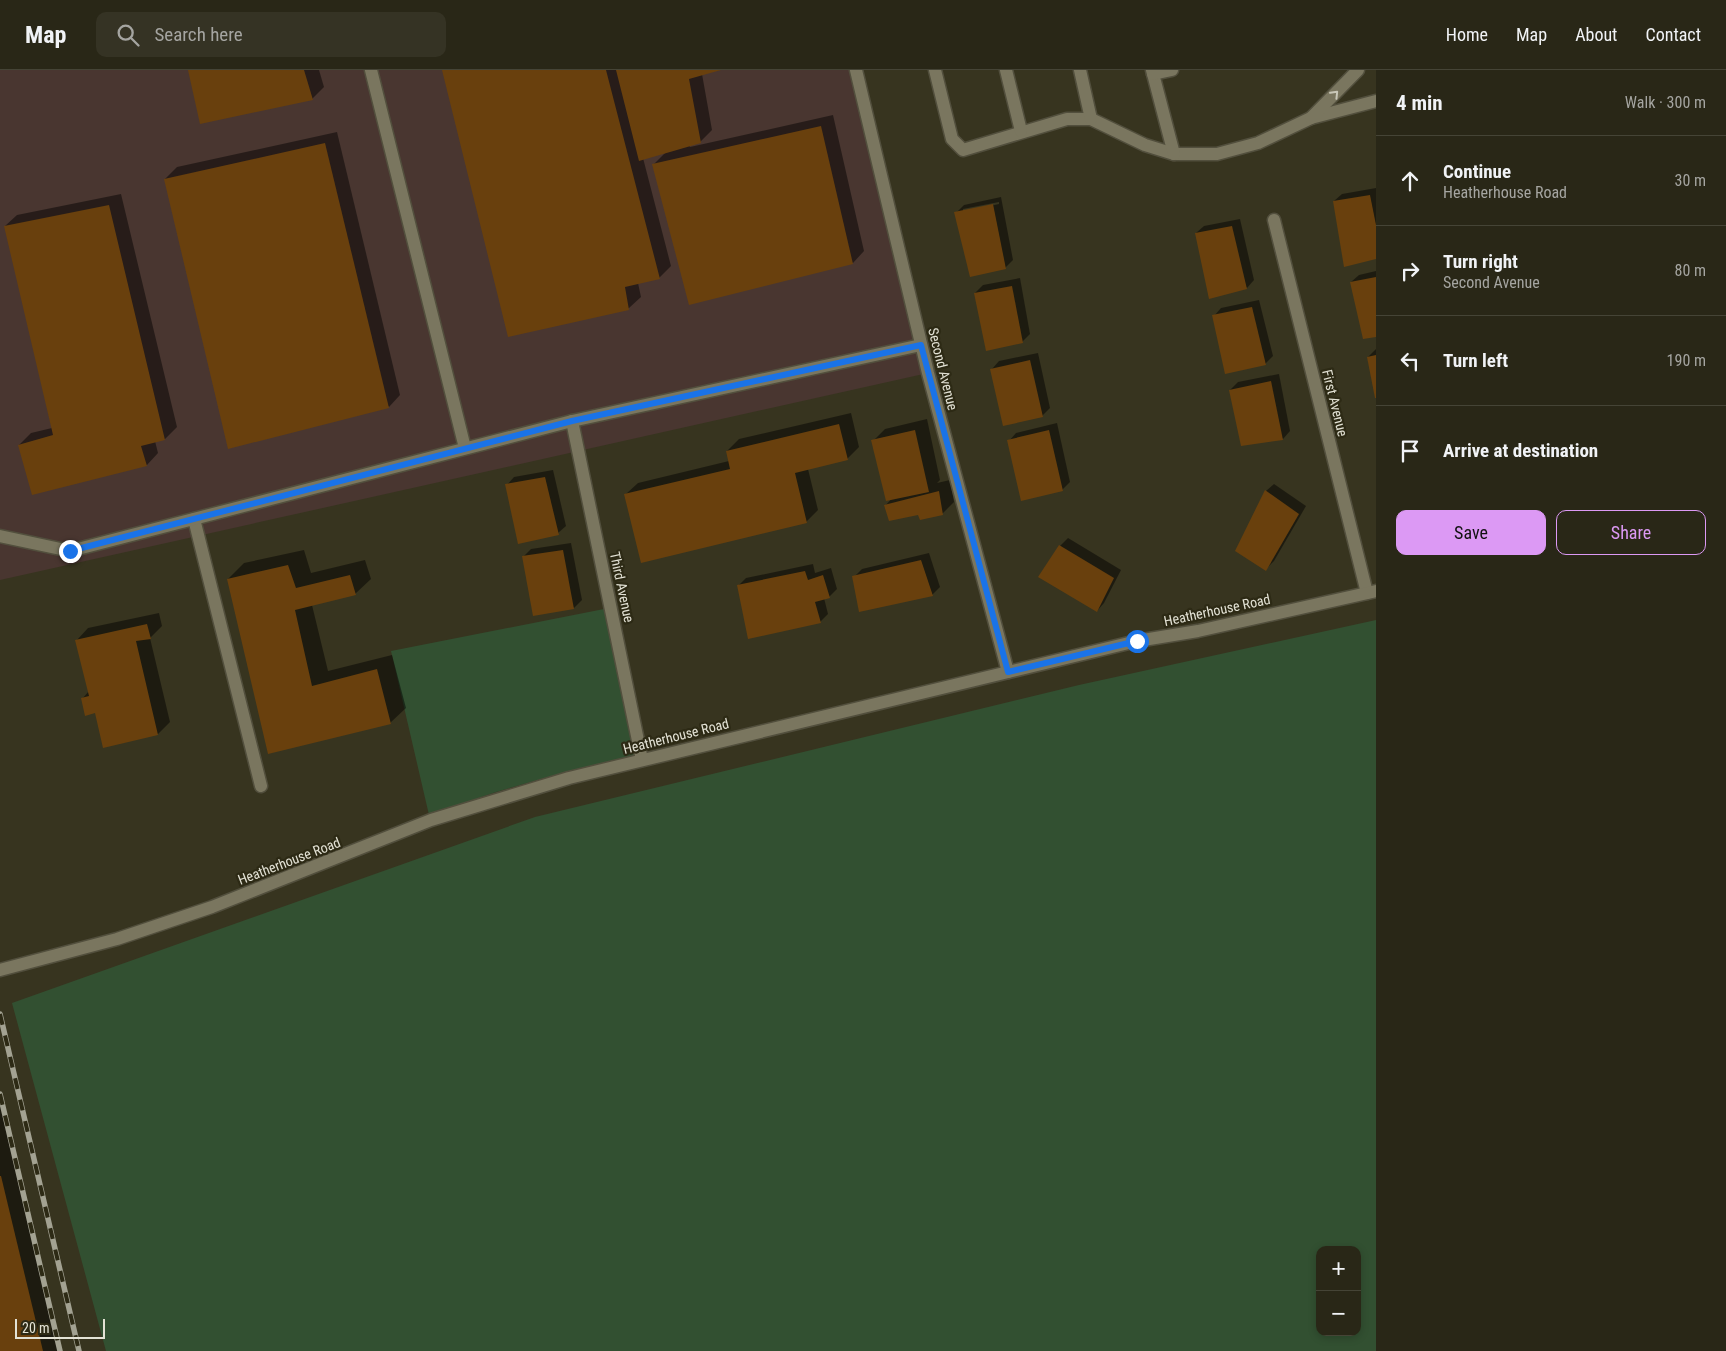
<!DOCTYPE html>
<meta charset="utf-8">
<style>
body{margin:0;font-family:"Roboto Condensed",sans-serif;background:#353324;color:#f1f3f6}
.controls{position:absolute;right:15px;bottom:15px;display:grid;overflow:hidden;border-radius:10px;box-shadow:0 2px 8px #0003}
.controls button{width:45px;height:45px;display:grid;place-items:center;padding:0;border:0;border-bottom:1px solid #454436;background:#292717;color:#f1f3f6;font:25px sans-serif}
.scale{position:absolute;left:15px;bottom:12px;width:90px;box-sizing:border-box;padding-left:5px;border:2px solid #e3e2d5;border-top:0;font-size:14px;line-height:18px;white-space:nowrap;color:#e3e2d5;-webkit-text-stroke:4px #2d2a15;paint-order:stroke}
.stop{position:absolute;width:15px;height:15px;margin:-11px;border:4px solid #1a73e8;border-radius:50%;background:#fff}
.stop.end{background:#1a73e8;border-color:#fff;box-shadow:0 1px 5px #0008}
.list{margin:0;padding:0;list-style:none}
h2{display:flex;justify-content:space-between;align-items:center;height:65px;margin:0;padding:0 20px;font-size:21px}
h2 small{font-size:16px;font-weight:400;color:#a5a5a1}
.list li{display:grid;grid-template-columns:32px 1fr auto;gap:15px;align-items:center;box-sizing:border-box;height:90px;padding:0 20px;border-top:1px solid #454436}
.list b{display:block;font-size:19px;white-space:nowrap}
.list p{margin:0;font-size:16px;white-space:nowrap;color:#a5a5a1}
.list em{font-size:16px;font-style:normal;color:#a5a5a1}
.actions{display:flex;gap:10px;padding:15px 20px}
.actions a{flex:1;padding:11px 0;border:1px solid #dc99f4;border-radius:10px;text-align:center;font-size:18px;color:#dc99f4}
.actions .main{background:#dc99f4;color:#111}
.icon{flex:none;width:28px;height:28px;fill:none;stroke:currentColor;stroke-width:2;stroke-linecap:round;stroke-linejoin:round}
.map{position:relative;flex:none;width:1376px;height:1281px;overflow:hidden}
header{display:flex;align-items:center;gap:30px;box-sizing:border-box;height:70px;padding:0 25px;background:#292717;border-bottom:1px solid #454436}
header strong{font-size:24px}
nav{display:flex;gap:28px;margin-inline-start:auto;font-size:18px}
.search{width:350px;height:45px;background:#353324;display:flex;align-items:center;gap:12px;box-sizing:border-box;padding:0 18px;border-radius:10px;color:#a5a5a1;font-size:19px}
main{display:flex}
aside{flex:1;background:#292717}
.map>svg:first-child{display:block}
.industrial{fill:#493630}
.green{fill:#325031;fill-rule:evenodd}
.shadow{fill:#0007;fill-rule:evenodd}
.building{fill:#69400d}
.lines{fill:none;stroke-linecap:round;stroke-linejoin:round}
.service-casing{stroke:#524f3d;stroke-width:15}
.minor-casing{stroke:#524f3d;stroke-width:15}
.service{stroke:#7a765f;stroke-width:12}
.minor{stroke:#7a765f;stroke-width:12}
.rail-casing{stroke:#a3a292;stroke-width:5.5}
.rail{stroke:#2d2a15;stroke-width:4;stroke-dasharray:11;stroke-linecap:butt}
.oneway{stroke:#c9c7b8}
.route{stroke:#1a73e8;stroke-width:6}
.labels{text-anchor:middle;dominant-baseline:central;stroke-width:4.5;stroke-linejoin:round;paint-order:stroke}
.street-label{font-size:14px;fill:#e3e2d5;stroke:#2d2a15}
</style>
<header>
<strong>Map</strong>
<div class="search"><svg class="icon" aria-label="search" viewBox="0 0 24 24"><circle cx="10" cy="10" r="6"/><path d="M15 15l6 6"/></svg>Search here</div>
<nav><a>Home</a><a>Map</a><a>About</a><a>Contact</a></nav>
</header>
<main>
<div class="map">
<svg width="1376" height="1281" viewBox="0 0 1376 1281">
<rect width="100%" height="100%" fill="#37341f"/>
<!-- industrial -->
<path class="industrial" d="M 0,0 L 850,0 L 928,303 L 0,510 Z"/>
<!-- green -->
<g class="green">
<path d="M 604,539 L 635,686 L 566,702 L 496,722 L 429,745 L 391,581 Z"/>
<path d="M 1376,550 L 1376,1281 L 106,1281 L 12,933 L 535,747 L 1079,615 ZM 1320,1180 L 1357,1180 L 1357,1262 L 1320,1262 Z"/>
</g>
<!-- shadow -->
<g class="shadow">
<path d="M 189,0 L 319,0 L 324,17 L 312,29 Z"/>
<path d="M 444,0 L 719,0 L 702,4 L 712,60 L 700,72 L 689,75 L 690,77 L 833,45 L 864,181 L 853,193 L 654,94 L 667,81 L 643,88 L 671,196 L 659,208 L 638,213 L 641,227 L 629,238 L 509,265 Z"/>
<path d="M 337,62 L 400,325 L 389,337 L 165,109 L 177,97 Z"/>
<path d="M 1376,118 L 1376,188 L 1334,131 L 1342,124 Z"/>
<path d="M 121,124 L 177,357 L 165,369 L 155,371 L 158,383 L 147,395 L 19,375 L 31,363 L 52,358 L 5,156 L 17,145 Z"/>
<path d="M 1001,127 L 1013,190 L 1005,198 L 956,143 L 964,135 ZM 999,132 L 999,134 L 963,142 L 963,139 Z"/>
<path d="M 1240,149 L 1254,210 L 1247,218 L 1196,163 L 1204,156 Z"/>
<path d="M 1376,201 L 1376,266 L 1351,212 L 1359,205 Z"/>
<path d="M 1020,208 L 1030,264 L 1022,272 L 975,223 L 983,215 Z"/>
<path d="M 1259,230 L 1273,286 L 1265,294 L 1214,246 L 1221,238 Z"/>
<path d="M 1376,279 L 1376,326 L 1368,287 Z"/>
<path d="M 1038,283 L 1050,338 L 1042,346 L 992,299 L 999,291 Z"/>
<path d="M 1279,304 L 1290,361 L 1283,369 L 1230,320 L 1238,312 Z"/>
<path d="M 851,343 L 859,377 L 847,389 L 808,399 L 818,440 L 806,452 L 626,424 L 638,413 L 729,391 L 727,381 L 739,369 Z"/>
<path d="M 927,349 L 940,410 L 937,413 L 950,410 L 954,432 L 943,443 L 918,444 L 886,435 L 892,428 L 873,371 L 885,359 Z"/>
<path d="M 1057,353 L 1070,412 L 1062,420 L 1009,371 L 1016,363 Z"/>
<path d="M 553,400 L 566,456 L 558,463 L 507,415 L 514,407 Z"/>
<path d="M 1274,414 L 1306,436 L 1274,491 L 1266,499 L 1266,421 Z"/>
<path d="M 1068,468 L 1121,500 L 1104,533 L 1097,541 L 1060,476 Z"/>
<path d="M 571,473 L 582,530 L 574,538 L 523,487 L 531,479 Z"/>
<path d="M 304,480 L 311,503 L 365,490 L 371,509 L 355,524 L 312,535 L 328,601 L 392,585 L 406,638 L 390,653 L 269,683 L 228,509 L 244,493 Z"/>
<path d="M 929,483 L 940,517 L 932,525 L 854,507 L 862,499 Z"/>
<path d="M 813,494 L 815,503 L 831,498 L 837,519 L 829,527 L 824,528 L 828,544 L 820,552 L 738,516 L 746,508 Z"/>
<path d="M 159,543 L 162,556 L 150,568 L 170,652 L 158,664 L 96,641 L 82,629 L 89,621 L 77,570 L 88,558 Z"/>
<path d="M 0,1025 L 62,1281 L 0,1281 Z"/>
</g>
<!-- building -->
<g class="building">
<path d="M 188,0 L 304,0 L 313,30 L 200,54 Z"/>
<path d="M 442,0 L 606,0 L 660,209 L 625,217 L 629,240 L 508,267 Z"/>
<path d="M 616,0 L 721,0 L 689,9 L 701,73 L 639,91 Z"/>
<path d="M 821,56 L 853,194 L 689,235 L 652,94 Z"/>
<path d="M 325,73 L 389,338 L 228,379 L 164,109 Z"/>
<path d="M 1370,125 L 1376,155 L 1376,189 L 1344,197 L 1333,131 Z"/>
<path d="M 993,134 L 1006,199 L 970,207 L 954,142 Z"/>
<path d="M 109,135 L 165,370 L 141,376 L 147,396 L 32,425 L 18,375 L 53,365 L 4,156 Z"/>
<path d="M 1232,156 L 1247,219 L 1209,229 L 1195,163 Z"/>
<path d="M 1376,207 L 1376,267 L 1363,269 L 1350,212 Z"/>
<path d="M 1012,216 L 1023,273 L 986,281 L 974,223 Z"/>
<path d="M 1252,237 L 1266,295 L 1225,304 L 1212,245 Z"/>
<path d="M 1376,285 L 1376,328 L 1375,328 L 1367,287 Z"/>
<path d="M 1030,290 L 1043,347 L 1003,356 L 990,299 Z"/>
<path d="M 1271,311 L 1283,370 L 1241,376 L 1229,320 Z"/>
<path d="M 839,354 L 848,390 L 795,403 L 807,453 L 641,493 L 624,424 L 730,399 L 726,381 Z"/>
<path d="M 915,360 L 929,422 L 886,431 L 871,370 Z"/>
<path d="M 1049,360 L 1063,421 L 1021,431 L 1007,370 Z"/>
<path d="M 545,407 L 559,465 L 518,474 L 505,414 Z"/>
<path d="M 1265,420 L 1299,444 L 1266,501 L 1235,481 Z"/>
<path d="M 939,421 L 943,445 L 920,450 L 918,445 L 889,451 L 884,435 Z"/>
<path d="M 1059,475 L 1114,508 L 1097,542 L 1038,507 Z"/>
<path d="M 563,480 L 574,539 L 533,546 L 522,486 Z"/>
<path d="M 921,490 L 933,526 L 859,542 L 852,506 Z"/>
<path d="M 288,495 L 296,518 L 350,505 L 356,525 L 295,540 L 312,616 L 377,599 L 391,654 L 268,684 L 227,509 Z"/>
<path d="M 805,501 L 808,510 L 823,505 L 830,528 L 815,532 L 821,553 L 748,569 L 737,515 Z"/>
<path d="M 147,554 L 151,569 L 136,571 L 158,665 L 103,678 L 95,643 L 85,646 L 81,628 L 89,626 L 75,570 Z"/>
<path d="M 0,1106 L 1,1106 L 43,1281 L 0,1281 Z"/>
</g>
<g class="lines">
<defs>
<g id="service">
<path d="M 935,0 L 952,69 L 963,80 L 1067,49 L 1091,49 L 1145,75 L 1174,84 L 1217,84 L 1258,73 L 1311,48 L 1376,31"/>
<path d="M 1006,0 L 1021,61"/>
<path d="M 1080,0 L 1091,49"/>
<path d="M 1152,0 L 1174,84"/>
<path d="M 1153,4 L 1172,0"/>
<path d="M 1311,48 L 1358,0"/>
<path d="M 194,449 L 261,716"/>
</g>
<g id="minor">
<path d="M 371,0 L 465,378"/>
<path d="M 856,0 L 928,303 L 1008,602"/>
<path d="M 1274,150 L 1367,523"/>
<path d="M 572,351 L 642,690"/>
<path d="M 0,466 L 70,481 L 572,351 L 921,275"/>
<path d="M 0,900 L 117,869 L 212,837 L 431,750 L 569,708 L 1137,571 L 1198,561 L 1376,521"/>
</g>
</defs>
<!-- service casing -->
<use href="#service" class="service-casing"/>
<!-- minor casing -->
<use href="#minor" class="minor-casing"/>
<!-- service -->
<use href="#service" class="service"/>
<!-- minor -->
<use href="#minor" class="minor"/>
<defs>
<g id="rail">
<path d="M 0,944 L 79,1281"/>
<path d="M 0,1024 L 60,1281"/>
</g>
</defs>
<!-- rail casing -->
<use href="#rail" class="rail-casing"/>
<!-- rail -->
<use href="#rail" class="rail"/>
</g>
<!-- one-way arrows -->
<defs><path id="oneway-chevron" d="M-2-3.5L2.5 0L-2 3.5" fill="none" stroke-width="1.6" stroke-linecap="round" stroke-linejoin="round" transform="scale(1.25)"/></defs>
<use class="oneway" href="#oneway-chevron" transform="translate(1335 24) rotate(-46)"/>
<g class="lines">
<!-- route -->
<path class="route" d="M 70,481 L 572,351 L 921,275 L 1008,602 L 1137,571"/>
</g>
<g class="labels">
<!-- street labels -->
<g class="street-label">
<text transform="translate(943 299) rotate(76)">Second Avenue</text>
<text transform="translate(1335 333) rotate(76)">First Avenue</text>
<text transform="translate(622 517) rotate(78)">Third Avenue</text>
<text transform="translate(1217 540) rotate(-12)">Heatherhouse Road</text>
<text transform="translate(676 666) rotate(-14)">Heatherhouse Road</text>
<text transform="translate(289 791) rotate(-21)">Heatherhouse Road</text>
</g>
</g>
</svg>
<div class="controls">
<button>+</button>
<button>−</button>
</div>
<div class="scale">20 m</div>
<div class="stop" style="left:1137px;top:571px"></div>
<div class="stop end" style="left:70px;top:481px"></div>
</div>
<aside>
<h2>4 min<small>Walk · 300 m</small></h2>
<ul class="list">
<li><svg class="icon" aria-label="ahead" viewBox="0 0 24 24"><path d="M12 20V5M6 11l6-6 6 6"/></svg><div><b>Continue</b><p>Heatherhouse Road</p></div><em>30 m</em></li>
<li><svg class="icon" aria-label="right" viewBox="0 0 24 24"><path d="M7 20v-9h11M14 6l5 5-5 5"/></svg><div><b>Turn right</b><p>Second Avenue</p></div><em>80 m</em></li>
<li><svg class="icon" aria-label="left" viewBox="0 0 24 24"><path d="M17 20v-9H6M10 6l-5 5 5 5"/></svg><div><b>Turn left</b></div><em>190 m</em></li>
<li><svg class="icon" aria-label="arrive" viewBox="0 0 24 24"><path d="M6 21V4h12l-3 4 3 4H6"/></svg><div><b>Arrive at destination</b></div></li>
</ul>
<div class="actions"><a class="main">Save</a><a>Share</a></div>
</aside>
</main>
